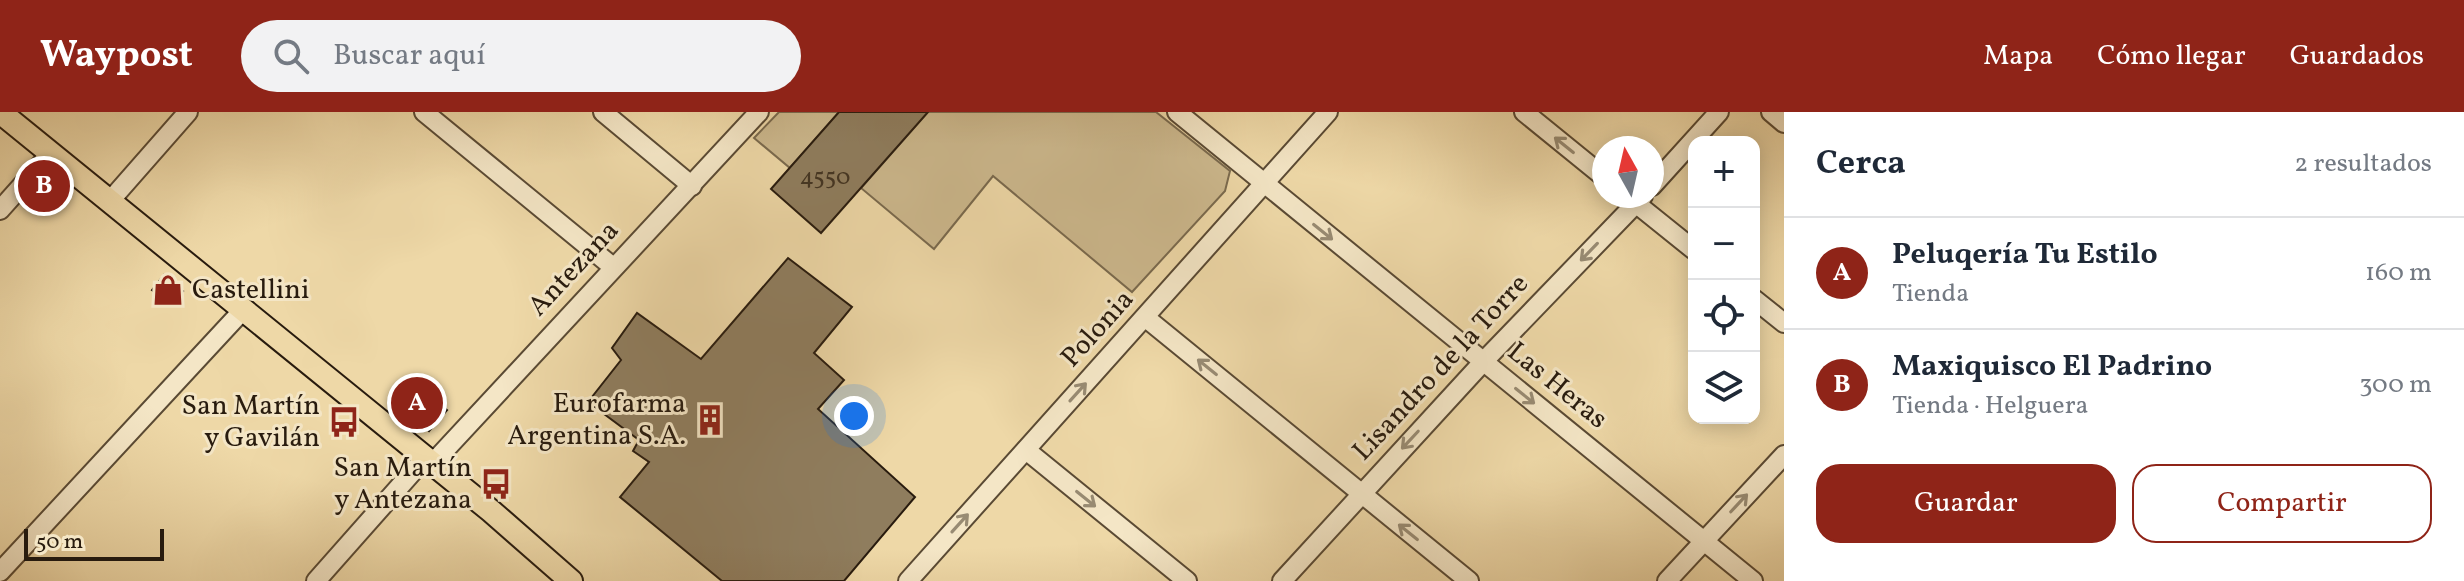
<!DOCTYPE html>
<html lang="es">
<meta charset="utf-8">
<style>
body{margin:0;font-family:Vollkorn,serif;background:#f2f2f3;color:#1f2937}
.controls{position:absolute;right:24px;top:24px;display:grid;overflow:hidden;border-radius:16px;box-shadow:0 4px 20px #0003}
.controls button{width:72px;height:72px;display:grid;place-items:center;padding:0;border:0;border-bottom:2px solid #e0e1e3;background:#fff;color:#1f2937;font:40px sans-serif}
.compass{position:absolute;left:1592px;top:24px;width:72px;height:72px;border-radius:50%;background:#fff;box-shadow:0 4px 20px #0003;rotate:352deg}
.scale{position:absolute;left:24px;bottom:20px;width:140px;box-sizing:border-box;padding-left:8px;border:4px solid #281b0e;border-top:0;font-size:22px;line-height:28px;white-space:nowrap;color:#281b0e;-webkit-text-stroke:6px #f4e6c6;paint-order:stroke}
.you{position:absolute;left:854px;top:304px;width:28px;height:28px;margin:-20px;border:6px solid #fff;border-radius:50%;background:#1a73e8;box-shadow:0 0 0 12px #1a73e833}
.badge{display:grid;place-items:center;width:52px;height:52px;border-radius:50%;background:#8f2418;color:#fff;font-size:26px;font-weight:700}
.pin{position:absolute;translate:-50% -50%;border:4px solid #fff;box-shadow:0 2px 8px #0006}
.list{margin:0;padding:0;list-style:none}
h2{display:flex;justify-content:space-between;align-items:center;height:104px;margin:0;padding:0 32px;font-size:34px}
h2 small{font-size:26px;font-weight:400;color:#747a83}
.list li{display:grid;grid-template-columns:52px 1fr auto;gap:24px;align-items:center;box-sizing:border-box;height:112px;padding:0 32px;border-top:2px solid #e0e1e3}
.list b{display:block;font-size:30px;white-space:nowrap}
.list p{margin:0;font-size:26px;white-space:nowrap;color:#747a83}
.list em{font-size:26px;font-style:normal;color:#747a83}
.actions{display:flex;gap:16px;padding:24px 32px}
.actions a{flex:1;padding:18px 0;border:2px solid #8f2418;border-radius:24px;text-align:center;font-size:28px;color:#8f2418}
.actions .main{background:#8f2418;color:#fff}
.icon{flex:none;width:44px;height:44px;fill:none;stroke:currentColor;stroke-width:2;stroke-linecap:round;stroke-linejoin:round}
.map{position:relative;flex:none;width:1784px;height:469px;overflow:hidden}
header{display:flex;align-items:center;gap:48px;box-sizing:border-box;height:112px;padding:0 40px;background:#8f2418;color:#fff}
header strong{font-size:38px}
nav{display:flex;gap:44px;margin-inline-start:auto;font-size:28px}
.search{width:560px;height:72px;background:#f2f2f3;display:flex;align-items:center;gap:20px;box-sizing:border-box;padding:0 28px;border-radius:44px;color:#747a83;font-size:30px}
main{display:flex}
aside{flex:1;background:#fff}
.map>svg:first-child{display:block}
.green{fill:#ccb88d;stroke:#7a6a4e;stroke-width:2}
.building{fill:#8f7d5e;stroke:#281b0e;stroke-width:2}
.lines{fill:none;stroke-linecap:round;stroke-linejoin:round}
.minor-casing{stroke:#5a4a34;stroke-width:22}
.major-casing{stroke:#281b0e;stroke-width:26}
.minor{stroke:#f4e6c6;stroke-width:18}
.major{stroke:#eed8a7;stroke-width:22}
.oneway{stroke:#988b73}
.labels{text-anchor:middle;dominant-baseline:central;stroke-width:6;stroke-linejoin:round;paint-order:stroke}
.number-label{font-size:24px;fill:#423422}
.street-label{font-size:28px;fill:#281b0e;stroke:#f4e6c6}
.poi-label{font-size:28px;fill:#281b0e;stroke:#f4e6c6;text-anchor:end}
</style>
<header>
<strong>Waypost</strong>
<div class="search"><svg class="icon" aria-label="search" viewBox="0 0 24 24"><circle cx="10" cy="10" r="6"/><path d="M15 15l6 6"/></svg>Buscar aquí</div>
<nav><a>Mapa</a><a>Cómo llegar</a><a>Guardados</a></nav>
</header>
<main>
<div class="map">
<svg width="1784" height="469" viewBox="0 0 1784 469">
<rect width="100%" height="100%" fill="#eed8a7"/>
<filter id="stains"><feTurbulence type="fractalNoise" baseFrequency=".0025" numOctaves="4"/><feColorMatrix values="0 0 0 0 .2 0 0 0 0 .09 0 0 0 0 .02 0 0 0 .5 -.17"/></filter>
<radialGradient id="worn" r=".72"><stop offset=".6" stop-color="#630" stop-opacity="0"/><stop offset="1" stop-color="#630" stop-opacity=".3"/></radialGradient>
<!-- green -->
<g class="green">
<path d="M 779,0 L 839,0 L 790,56 L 754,26 Z"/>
<path d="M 928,0 L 1156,0 L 1230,59 L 1225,79 L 1132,180 L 993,64 L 934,137 L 861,76 Z"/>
</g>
<!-- building -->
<g class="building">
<path d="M 839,0 L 928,0 L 821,121 L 771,77 Z"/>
<path d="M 788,146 L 852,195 L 814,241 L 844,268 L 818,297 L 915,385 L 844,469 L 722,469 L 620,385 L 649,350 L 633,339 L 639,328 L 588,290 L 621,248 L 612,236 L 637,201 L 701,247 Z"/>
<path d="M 164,163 L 183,179 L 171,193 L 152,178 Z"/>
<path d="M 422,277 L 447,298 L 429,319 L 404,298 Z"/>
</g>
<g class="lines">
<defs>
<g id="minor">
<path d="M 424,0 L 613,155"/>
<path d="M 603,0 L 692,74"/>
<path d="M 1177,0 L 1753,469"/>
<path d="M 1524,0 L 1604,65"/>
<path d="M 1771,0 L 1784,11"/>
<path d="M 1652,74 L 1719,0"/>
<path d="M 1628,85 L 1694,138"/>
<path d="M 109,90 L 188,0"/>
<path d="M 0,98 L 51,41"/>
<path d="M 1754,187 L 1784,211"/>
<path d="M 1146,206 L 1469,469"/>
<path d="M 1026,338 L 1187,469"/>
<path d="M 431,353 L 759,0"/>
<path d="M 0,460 L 243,198"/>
<path d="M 316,469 L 424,347"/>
<path d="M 908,469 L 1328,0"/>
<path d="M 1282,469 L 1483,250 L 1643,84"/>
<path d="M 1667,469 L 1784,343"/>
</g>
<path id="major" d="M 0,0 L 491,399 L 571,469"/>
</defs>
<!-- minor casing -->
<use href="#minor" class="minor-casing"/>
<!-- major casing -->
<use href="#major" class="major-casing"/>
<!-- minor -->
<use href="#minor" class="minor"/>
<!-- major -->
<use href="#major" class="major"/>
</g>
<!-- one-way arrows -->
<defs><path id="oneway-shaft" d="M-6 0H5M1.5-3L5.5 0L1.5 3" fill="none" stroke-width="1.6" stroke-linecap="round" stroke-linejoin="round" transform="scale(2)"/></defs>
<g class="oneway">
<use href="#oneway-shaft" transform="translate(1564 33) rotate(-141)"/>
<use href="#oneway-shaft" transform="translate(1323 120) rotate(39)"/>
<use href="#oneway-shaft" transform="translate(1589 140) rotate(134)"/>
<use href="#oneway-shaft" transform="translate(1207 255) rotate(-141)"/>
<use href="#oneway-shaft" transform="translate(1078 280) rotate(-48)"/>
<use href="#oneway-shaft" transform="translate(1525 284) rotate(39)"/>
<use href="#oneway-shaft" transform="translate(1410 328) rotate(133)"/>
<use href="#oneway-shaft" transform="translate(1086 387) rotate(39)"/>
<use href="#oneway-shaft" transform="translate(1739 391) rotate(-47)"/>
<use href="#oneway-shaft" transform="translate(960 411) rotate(-48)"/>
<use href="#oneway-shaft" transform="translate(1408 420) rotate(-141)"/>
</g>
<!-- icons -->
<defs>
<symbol id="shop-bare" viewBox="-9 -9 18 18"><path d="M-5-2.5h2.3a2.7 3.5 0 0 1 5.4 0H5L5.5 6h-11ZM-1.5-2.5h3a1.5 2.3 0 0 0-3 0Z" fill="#8f2418" stroke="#f4e6c6" stroke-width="2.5" paint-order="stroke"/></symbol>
<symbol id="building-bare" viewBox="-9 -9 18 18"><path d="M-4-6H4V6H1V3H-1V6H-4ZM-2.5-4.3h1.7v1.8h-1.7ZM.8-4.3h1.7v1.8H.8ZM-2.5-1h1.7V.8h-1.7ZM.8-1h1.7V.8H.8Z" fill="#8f2418" stroke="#f4e6c6" stroke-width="2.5" paint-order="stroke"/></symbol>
<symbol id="bus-bare" viewBox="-9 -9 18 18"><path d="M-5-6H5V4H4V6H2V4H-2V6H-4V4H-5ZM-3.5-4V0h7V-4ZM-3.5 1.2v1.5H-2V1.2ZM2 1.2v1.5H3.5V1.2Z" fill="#8f2418" stroke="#f4e6c6" stroke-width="2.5" paint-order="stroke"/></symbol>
</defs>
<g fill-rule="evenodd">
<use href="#shop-bare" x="146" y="156" width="44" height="44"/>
<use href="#building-bare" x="688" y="286" width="44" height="44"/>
<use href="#bus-bare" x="322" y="288" width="44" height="44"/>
<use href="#bus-bare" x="474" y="350" width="44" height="44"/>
</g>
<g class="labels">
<!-- number labels -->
<g class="number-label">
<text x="825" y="66">4550</text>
</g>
<!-- street labels -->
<g class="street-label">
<text transform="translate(574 157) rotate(-47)">Antezana</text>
<text transform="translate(1098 217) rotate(-48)">Polonia</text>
<text transform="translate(1441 256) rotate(-47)">Lisandro de la Torre</text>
<text transform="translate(1557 274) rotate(39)">Las Heras</text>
</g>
<!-- poi labels -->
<g class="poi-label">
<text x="192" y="178" text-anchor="start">Castellini</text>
<text x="686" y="292">Eurofarma<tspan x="686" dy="32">Argentina S.A.</tspan></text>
<text x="320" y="294">San Martín<tspan x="320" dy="32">y Gavilán</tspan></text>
<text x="472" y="356">San Martín<tspan x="472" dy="32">y Antezana</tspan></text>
</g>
</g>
<rect width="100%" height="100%" filter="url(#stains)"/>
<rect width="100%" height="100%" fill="url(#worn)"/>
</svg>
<div class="controls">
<button>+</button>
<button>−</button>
<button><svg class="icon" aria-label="locate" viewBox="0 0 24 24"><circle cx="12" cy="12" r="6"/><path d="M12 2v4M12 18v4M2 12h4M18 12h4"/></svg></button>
<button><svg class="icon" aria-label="layers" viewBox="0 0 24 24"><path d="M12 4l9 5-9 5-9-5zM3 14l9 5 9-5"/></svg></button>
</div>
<svg class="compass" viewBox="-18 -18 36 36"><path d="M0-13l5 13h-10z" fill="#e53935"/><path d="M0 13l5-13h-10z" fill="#747a83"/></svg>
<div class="scale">50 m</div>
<div class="you"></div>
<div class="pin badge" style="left:417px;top:291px">A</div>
<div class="pin badge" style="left:44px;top:74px">B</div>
</div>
<aside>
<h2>Cerca<small>2 resultados</small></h2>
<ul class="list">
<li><span class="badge">A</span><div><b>Peluqería Tu Estilo</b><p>Tienda</p></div><em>160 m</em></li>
<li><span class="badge">B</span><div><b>Maxiquisco El Padrino</b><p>Tienda · Helguera</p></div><em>300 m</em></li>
</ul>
<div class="actions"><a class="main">Guardar</a><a>Compartir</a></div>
</aside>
</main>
